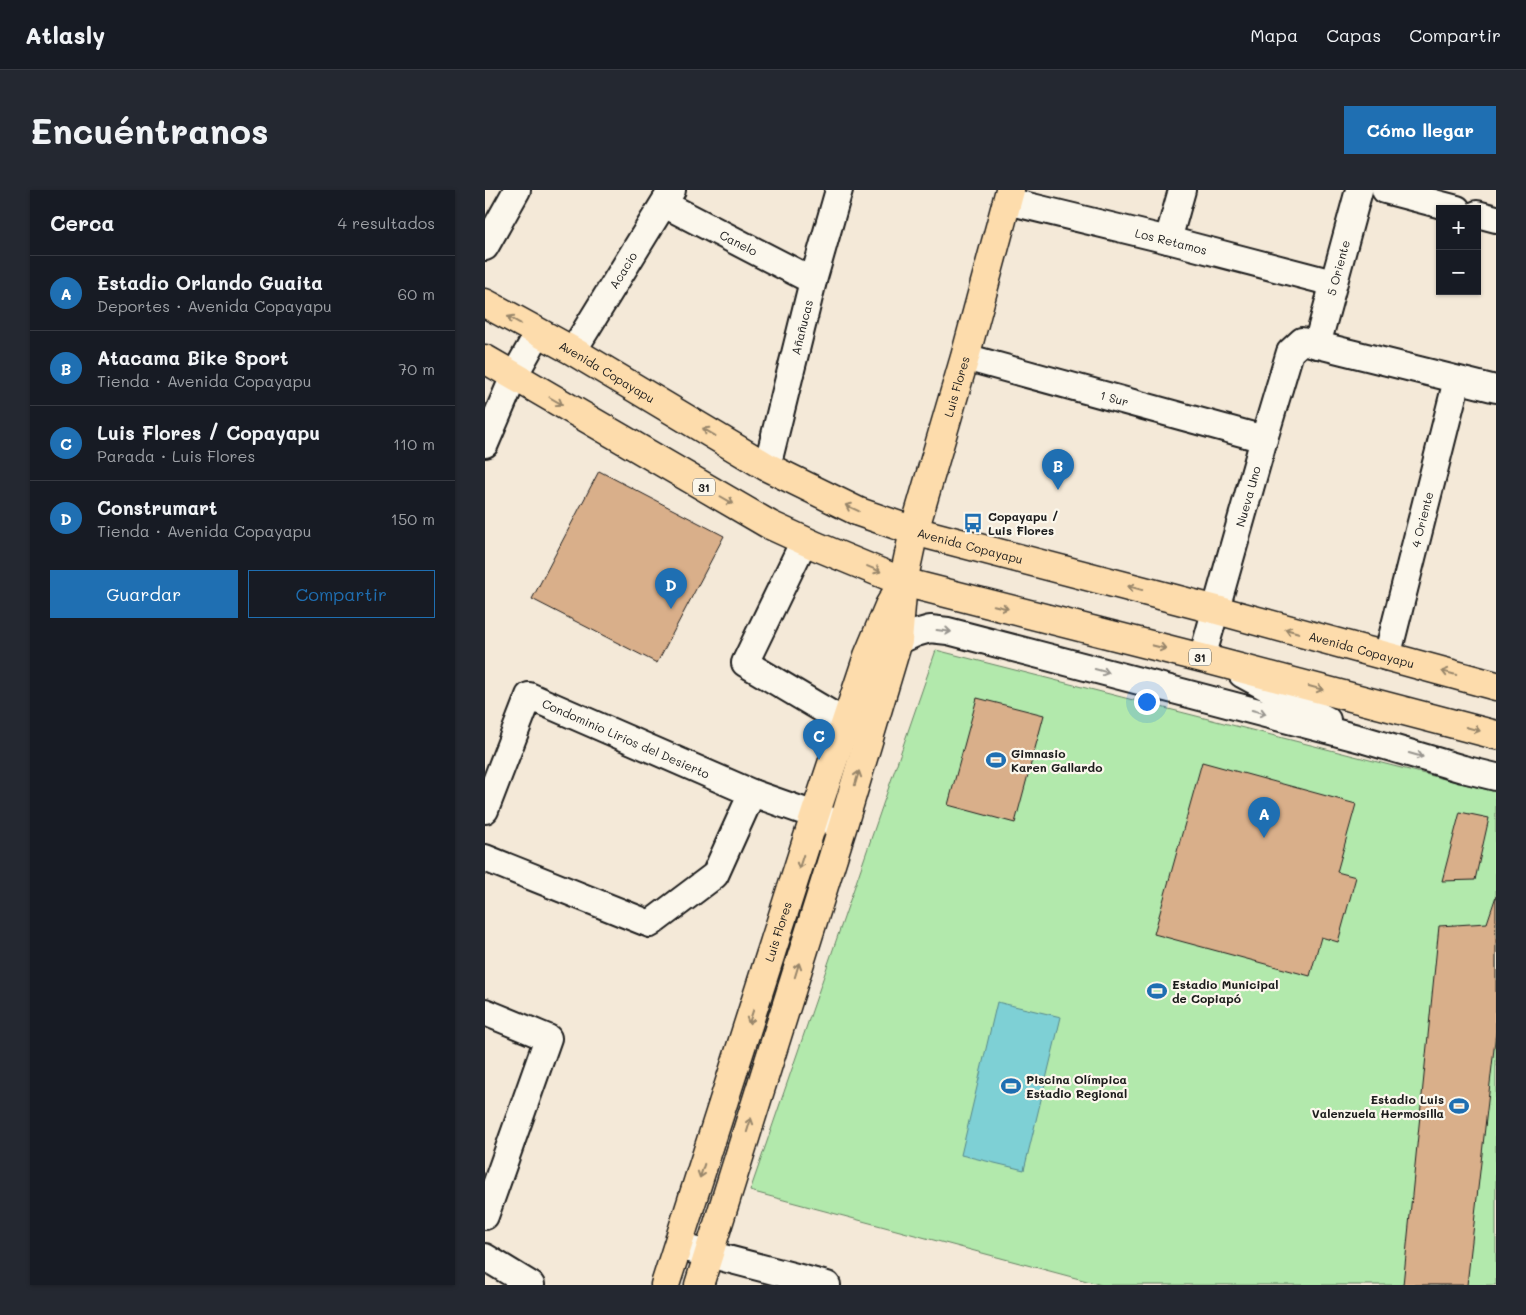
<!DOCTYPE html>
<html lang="es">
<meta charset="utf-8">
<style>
body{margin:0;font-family:Mali,sans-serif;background:#242831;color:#f1f3f6}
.controls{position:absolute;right:15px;top:15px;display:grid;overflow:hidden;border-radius:0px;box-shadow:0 1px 4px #0004}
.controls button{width:45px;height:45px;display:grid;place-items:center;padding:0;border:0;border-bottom:1px solid #363941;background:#171b24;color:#f1f3f6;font:25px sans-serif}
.you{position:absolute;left:661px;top:511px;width:18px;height:18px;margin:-12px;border:4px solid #fff;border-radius:50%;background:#1a73e8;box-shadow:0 0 0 8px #1a73e833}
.badge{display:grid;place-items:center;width:32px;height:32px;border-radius:50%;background:#1f6fb2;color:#fff;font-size:16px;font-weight:700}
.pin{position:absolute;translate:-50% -41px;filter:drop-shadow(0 1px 2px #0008)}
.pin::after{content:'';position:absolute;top:26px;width:18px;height:15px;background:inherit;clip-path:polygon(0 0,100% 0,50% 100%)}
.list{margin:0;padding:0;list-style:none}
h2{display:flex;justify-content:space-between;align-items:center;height:65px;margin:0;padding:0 20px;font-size:21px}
h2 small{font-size:16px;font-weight:400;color:#9ea1a6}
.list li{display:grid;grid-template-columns:32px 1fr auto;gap:15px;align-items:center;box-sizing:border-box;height:75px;padding:0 20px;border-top:1px solid #363941}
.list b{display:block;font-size:19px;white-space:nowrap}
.list p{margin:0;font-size:16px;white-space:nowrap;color:#9ea1a6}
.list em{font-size:16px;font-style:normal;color:#9ea1a6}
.actions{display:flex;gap:10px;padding:15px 20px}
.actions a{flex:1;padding:11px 0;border:1px solid #1f6fb2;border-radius:0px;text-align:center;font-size:18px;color:#1f6fb2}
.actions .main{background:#1f6fb2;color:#fff}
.map{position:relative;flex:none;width:1011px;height:1095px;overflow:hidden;border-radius:0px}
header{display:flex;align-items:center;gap:30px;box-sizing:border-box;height:70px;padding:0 25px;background:#171b24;border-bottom:1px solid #363941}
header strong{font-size:24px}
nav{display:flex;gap:28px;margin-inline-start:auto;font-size:18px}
.intro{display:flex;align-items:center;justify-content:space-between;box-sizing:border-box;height:120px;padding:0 30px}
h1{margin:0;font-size:35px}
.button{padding:12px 22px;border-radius:0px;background:#1f6fb2;color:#fff;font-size:18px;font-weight:700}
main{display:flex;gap:30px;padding:0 30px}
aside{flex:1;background:#171b24;border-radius:0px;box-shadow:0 1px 4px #0004}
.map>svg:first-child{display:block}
.green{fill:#b2e9ac;stroke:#678264}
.water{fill:#7ed0d5;stroke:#57888b}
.building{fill:#d9af8a;stroke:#1c1c1c}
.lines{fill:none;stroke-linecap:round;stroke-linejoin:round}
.minor-casing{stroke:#1c1c1c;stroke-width:30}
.major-casing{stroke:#1c1c1c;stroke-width:31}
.highway-casing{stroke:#1c1c1c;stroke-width:31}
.minor{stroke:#fbf7ec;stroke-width:26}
.major{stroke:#fddcac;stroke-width:28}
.highway{stroke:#fddcac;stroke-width:28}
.oneway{stroke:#98866b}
.oneway2{stroke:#97948e}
.labels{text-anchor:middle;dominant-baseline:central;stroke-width:4.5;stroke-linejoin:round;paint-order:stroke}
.shield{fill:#fbf7ec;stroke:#5f5e5a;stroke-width:1}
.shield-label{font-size:11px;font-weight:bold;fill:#1c1c1c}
.street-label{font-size:12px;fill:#1c1c1c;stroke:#fbf7ec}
.poi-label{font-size:12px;font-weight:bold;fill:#1c1c1c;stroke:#fbf7ec;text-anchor:start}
</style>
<header>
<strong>Atlasly</strong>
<nav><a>Mapa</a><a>Capas</a><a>Compartir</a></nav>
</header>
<div class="intro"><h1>Encuéntranos</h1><a class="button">Cómo llegar</a></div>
<main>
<aside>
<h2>Cerca<small>4 resultados</small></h2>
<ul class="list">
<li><span class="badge">A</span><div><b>Estadio Orlando Guaita</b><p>Deportes · Avenida Copayapu</p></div><em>60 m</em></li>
<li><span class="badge">B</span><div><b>Atacama Bike Sport</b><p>Tienda · Avenida Copayapu</p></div><em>70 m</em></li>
<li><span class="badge">C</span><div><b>Luis Flores / Copayapu</b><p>Parada · Luis Flores</p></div><em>110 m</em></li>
<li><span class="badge">D</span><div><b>Construmart</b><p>Tienda · Avenida Copayapu</p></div><em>150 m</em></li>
</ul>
<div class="actions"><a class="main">Guardar</a><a>Compartir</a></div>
</aside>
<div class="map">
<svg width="1011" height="1095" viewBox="0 0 1011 1095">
<rect width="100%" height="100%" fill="#f4e9d8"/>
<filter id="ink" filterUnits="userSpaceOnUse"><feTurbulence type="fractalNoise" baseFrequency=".02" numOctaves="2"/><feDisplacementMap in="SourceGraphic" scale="10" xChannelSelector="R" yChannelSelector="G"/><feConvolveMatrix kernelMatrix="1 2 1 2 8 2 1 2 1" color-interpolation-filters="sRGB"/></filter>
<g filter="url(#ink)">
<!-- green -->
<path class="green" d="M 451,460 L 1011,602 L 1011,1095 L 617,1095 L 265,1001 Z"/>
<!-- water -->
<path class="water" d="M 512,812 L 576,827 L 539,980 L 476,965 Z"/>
<!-- building -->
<g class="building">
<path d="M 114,281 L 239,346 L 172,473 L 47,409 Z"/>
<path d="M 492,508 L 559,525 L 530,633 L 463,615 Z"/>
<path d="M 717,572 L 871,614 L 852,682 L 871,687 L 853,752 L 836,747 L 825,786 L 669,744 Z"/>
<path d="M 975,622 L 1004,628 L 990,690 L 957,691 Z"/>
<path d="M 1011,706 L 1011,841 L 982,1095 L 918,1095 L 954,736 L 1002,733 Z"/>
</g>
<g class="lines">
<defs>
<g id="minor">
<path d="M 900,0 L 972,19"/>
<path id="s1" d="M 522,11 L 683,50 L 848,93"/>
<path id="s2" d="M 179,14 L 328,91"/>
<path d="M 992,24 L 1011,29"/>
<path d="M 683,50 L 697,0"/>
<path d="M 0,57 L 32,0"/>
<path id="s3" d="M 832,155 L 874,0"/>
<path id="s4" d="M 88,161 L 187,0"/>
<path id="s5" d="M 480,167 L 779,249"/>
<path d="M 0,254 L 29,186 L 53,143"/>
<path id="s6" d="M 282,277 L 328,91 L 354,0"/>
<path d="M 319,351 L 260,473 L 361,533"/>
<path d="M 413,451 L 431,443 L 445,439 L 463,441 L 880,550 L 978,579 L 1011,587"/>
<path id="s7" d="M 902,467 L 972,190"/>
<path id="s8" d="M 717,468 L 779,249 L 805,162 L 817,151 L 1011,199"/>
<path d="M 757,484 L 842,530"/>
<path id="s9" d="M 0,620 L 44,506 L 267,603 L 358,635"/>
<path d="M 0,668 L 165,734 L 230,685 L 267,603"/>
<path d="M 0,822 L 63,848 L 0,1026"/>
<path d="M 193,1056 L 342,1095"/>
<path d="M 0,1067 L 46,1095"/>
</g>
<g id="major">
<path id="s10" d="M 180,1095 L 330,625 L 383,466 L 404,416 L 410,406"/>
<path id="s11" d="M 214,1095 L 358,635 L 413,451 L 418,392 L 429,341 L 480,167 L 525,0"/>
</g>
<g id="highway">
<path id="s12" d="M 0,113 L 88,161 L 282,277 L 374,322 L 429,341 L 732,420 L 1011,496"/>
<path d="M 0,169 L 285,335 L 331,356 L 418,392 L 717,468 L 1011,545"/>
</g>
</defs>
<!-- minor casing -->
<use href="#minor" class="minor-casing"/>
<!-- major casing -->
<use href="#major" class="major-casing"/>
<!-- highway casing -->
<use href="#highway" class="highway-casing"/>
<!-- minor -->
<use href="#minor" class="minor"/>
<!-- major -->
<use href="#major" class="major"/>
<!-- highway -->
<use href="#highway" class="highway"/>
</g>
<!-- one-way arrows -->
<defs><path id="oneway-shaft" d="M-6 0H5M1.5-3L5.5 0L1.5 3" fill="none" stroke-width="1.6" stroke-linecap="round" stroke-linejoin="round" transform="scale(1.25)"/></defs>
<g class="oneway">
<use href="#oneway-shaft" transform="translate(29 130) rotate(-151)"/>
<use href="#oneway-shaft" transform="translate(71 211) rotate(30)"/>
<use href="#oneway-shaft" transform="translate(224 242) rotate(-149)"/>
<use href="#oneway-shaft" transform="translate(242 310) rotate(30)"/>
<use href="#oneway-shaft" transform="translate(367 318) rotate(-155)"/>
<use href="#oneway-shaft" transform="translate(389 379) rotate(23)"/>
<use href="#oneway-shaft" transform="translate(650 398) rotate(-165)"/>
<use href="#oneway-shaft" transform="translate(516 417) rotate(14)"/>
<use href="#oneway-shaft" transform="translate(807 441) rotate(-164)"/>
<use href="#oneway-shaft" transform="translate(674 457) rotate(14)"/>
<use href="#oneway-shaft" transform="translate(964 483) rotate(-165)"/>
<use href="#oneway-shaft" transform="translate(831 498) rotate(15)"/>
<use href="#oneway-shaft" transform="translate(988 539) rotate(15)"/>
<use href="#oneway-shaft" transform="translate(372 588) rotate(-73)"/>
<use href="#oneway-shaft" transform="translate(316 672) rotate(108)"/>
<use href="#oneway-shaft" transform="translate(312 780) rotate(-73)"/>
<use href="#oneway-shaft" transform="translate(266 827) rotate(108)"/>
<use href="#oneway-shaft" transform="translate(264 935) rotate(-73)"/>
<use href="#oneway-shaft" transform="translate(217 981) rotate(108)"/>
</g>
<g class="oneway2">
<use href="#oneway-shaft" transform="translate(459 441) rotate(7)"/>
<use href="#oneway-shaft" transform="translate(617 481) rotate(15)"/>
<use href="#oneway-shaft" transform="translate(774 522) rotate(15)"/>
<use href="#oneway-shaft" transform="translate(931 565) rotate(16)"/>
</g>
</g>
<!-- icons -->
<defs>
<symbol id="bus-bare" viewBox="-9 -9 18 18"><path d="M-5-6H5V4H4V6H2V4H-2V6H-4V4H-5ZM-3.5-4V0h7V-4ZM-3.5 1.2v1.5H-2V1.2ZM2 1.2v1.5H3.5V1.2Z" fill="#1f6fb2" stroke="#fbf7ec" stroke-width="2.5" paint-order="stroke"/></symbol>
<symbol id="stadium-bare" viewBox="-9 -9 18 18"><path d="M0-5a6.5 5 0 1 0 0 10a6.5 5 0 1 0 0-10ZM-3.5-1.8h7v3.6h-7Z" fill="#1f6fb2" stroke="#fbf7ec" stroke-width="2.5" paint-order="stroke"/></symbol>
</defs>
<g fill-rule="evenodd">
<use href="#bus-bare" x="474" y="319" width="28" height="28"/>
<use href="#stadium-bare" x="497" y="556" width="28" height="28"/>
<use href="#stadium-bare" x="658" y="787" width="28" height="28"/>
<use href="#stadium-bare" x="512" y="882" width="28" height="28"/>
<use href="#stadium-bare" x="960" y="902" width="28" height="28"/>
</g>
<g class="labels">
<!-- shield labels -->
<g class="shield">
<rect x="208" y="288.5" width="22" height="17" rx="4"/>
<rect x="704" y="458.5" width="22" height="17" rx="4"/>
</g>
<g class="shield-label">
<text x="219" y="297">31</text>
<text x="715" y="467">31</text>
</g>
<!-- street labels -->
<g class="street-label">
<text stroke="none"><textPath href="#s1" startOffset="169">Los Retamos</textPath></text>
<text stroke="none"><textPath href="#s2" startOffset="84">Canelo</textPath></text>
<text stroke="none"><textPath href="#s3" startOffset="80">5 Oriente</textPath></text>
<text stroke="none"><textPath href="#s4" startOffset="95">Acacio</textPath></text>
<text stroke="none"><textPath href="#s6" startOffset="144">Añañucas</textPath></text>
<text stroke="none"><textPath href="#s12" startOffset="140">Avenida Copayapu</textPath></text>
<text stroke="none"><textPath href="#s11" startOffset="936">Luis Flores</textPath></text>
<text stroke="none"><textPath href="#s5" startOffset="155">1 Sur</textPath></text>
<text stroke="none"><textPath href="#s8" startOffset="168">Nueva Uno</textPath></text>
<text stroke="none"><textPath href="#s7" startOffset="142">4 Oriente</textPath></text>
<text stroke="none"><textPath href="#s12" startOffset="545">Avenida Copayapu</textPath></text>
<text stroke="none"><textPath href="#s12" startOffset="950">Avenida Copayapu</textPath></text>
<text stroke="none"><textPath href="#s9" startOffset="228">Condominio Lirios del Desierto</textPath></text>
<text stroke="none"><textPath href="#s10" startOffset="371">Luis Flores</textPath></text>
</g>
<!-- poi labels -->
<g class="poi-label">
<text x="503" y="326">Copayapu /<tspan x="503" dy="14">Luis Flores</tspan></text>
<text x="526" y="563">Gimnasio<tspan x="526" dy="14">Karen Gallardo</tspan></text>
<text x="687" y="794">Estadio Municipal<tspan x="687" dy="14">de Copiapó</tspan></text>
<text x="541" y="889">Piscina Olímpica<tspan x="541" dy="14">Estadio Regional</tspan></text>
<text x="959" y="909" text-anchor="end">Estadio Luis<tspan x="959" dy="14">Valenzuela Hermosilla</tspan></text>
</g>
</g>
</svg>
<div class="controls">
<button>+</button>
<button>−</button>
</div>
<div class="you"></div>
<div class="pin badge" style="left:779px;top:648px">A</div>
<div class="pin badge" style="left:573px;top:300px">B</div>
<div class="pin badge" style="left:334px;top:570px">C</div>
<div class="pin badge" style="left:186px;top:419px">D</div>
</div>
</main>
